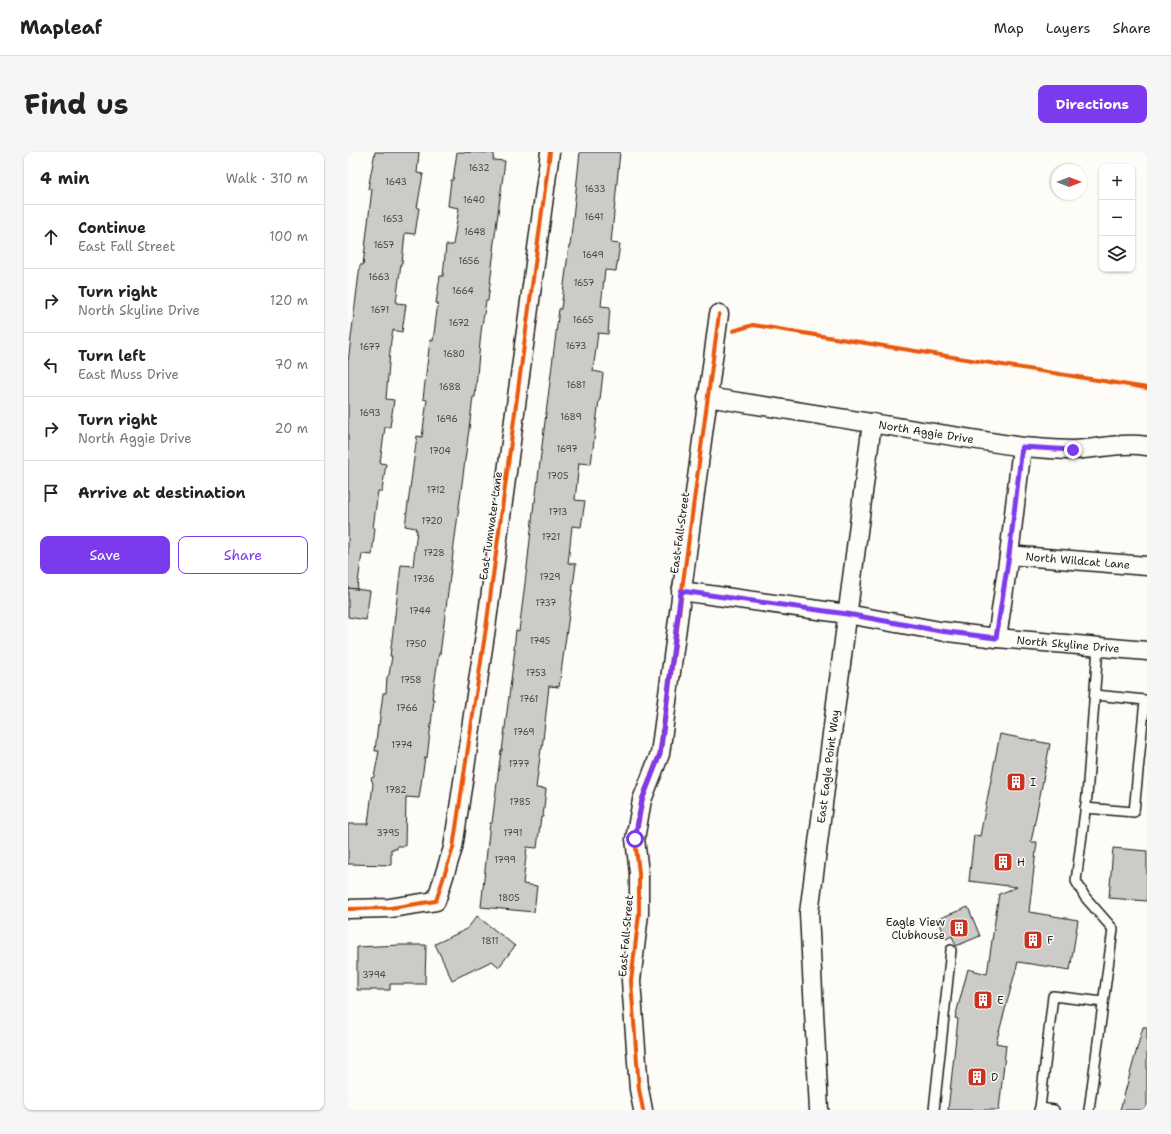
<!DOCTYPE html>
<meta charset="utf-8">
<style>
body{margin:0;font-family:"Shantell Sans",sans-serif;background:#f6f6f6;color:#222}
.controls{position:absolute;right:12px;top:12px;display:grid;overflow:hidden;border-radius:8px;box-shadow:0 1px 3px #0004}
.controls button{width:36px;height:36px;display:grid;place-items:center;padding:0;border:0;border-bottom:1px solid #e0e0e0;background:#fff;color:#222;font:20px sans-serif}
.compass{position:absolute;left:703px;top:12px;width:36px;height:36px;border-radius:50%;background:#fff;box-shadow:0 1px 3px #0004;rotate:90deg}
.stop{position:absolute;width:12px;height:12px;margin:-9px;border:3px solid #7c3aed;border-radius:50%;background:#fff}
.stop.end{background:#7c3aed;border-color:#fff;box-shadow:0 1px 4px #0008}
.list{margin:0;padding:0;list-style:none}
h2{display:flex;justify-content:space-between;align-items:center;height:52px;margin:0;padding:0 16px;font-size:17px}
h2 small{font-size:13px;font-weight:400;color:#767676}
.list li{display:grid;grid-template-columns:26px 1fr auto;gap:12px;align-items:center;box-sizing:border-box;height:64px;padding:0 16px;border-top:1px solid #e0e0e0}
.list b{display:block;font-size:15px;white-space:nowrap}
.list p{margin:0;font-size:13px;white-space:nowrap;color:#767676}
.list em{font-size:13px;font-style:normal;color:#767676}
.actions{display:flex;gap:8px;padding:12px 16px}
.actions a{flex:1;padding:9px 0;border:1px solid #7c3aed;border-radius:8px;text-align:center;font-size:14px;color:#7c3aed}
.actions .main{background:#7c3aed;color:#fff}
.icon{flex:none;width:22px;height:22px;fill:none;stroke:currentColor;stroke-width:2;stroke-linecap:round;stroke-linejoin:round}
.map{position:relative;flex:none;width:799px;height:958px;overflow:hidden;border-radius:8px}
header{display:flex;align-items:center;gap:24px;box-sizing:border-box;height:56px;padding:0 20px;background:#fff;border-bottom:1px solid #e0e0e0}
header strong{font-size:19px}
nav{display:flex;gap:22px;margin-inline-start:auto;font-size:14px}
.intro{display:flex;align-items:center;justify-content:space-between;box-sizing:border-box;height:96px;padding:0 24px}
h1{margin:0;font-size:28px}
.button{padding:10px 18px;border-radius:8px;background:#7c3aed;color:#fff;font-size:14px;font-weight:700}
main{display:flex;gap:24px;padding:0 24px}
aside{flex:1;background:#fff;border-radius:8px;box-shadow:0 1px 3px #0004}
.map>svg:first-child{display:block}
.building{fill:#cccbc8;stroke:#1c1c1c}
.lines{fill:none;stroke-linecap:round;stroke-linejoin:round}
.lane-casing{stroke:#1c1c1c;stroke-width:12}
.street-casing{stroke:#1c1c1c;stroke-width:21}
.lane{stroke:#fdfcf7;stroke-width:9}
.street{stroke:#fdfcf7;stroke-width:18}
.cycleway-casing{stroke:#fdfcf7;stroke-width:6}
.cycleway{stroke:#e8590c;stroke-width:4}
.route{stroke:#7c3aed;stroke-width:5}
.labels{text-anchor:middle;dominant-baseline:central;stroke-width:3;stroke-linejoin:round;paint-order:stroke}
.number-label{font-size:9px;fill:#484847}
.street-label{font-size:11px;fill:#1c1c1c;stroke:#fdfcf7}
.poi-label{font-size:11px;fill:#1c1c1c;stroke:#fdfcf7;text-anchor:start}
</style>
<header>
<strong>Mapleaf</strong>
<nav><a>Map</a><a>Layers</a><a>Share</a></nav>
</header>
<div class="intro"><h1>Find us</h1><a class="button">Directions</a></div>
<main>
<aside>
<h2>4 min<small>Walk · 310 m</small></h2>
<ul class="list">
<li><svg class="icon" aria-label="ahead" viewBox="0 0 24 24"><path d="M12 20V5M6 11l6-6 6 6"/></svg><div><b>Continue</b><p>East Fall Street</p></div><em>100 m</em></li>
<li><svg class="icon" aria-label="right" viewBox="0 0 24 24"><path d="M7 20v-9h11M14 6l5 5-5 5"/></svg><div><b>Turn right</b><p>North Skyline Drive</p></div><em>120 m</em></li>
<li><svg class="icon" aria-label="left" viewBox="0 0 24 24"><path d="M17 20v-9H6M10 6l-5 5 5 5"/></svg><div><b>Turn left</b><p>East Muss Drive</p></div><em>70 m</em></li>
<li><svg class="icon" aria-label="right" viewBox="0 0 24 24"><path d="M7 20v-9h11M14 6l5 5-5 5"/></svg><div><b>Turn right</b><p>North Aggie Drive</p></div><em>20 m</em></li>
<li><svg class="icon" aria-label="arrive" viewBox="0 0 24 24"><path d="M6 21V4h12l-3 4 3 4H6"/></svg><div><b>Arrive at destination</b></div></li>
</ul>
<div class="actions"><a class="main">Save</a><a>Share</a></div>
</aside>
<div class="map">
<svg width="799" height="958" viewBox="0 0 799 958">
<rect width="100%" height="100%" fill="#fdfcf7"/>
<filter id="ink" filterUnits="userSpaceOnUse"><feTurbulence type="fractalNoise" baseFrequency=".025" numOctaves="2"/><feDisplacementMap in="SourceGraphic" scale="8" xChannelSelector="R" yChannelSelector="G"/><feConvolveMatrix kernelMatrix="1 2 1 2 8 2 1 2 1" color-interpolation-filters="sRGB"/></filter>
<g filter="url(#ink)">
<!-- building -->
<g class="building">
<path d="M 27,0 L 71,0 L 69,21 L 75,22 L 69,56 L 71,56 L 67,82 L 57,81 L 54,111 L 53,111 L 48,151 L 58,152 L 54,180 L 45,178 L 43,188 L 38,247 L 46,248 L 42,275 L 37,275 L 32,311 L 38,312 L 34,339 L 30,339 L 25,376 L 27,376 L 24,403 L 14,402 L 9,437 L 0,436 L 0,210 L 12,113 L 15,113 L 24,37 L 20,37 Z"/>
<path d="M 109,0 L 146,1 L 145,8 L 157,9 L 145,98 L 146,98 L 140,149 L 138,149 L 133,180 L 127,245 L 125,245 L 121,277 L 92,502 L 91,501 L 84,547 L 86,547 L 79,606 L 77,605 L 71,646 L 58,645 L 57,694 L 49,694 L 49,697 L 43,697 L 43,713 L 0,712 L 0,672 L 20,672 L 25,632 L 23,626 L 26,625 L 31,599 L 27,599 L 30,573 L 31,573 L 35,541 L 38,541 L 39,525 L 41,523 L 44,504 L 42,504 L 53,413 L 65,414 L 69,378 L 67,378 L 68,376 L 57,374 L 69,284 L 74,285 L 79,248 L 75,247 L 82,188 L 85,189 L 90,151 L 88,151 L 92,124 L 95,124 L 98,93 L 105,93 L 111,56 L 100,54 L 103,28 L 105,28 Z"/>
<path d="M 232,0 L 272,0 L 263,91 L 272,92 L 268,119 L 257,118 L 253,154 L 262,155 L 260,182 L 250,181 L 245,219 L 255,221 L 252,248 L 251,248 L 243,312 L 231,311 L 227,348 L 237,349 L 233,375 L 224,374 L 220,411 L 228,412 L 211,535 L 201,534 L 194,597 L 193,597 L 188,636 L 198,637 L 195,665 L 193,665 L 189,696 L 179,695 L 175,732 L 189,734 L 186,760 L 133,755 L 142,671 L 144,671 L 153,599 L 154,599 L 167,497 L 166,497 L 168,478 L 171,479 L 179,415 L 184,369 L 186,350 L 187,350 L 211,157 L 213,157 L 221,94 L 222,94 Z"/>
<path d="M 0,436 L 22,439 L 18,468 L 0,465 Z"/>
<path d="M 652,582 L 702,592 L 683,690 L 689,690 L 681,760 L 730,768 L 722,818 L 670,810 L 648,891 L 658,893 L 651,958 L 600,958 L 610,867 L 607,866 L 620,817 L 639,822 L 651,742 L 669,735 L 621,729 L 626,683 L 632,684 Z"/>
<path d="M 765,696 L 799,699 L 799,749 L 761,746 Z"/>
<path d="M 620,755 L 632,784 L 608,794 L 604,784 L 598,787 L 590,767 Z"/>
<path d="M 129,764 L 167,794 L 151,815 L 144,809 L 104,828 L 87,792 L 119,777 Z"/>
<path d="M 52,793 L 78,793 L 77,832 L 42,832 L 42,838 L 9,838 L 9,795 Z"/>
<path d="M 795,875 L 799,875 L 799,958 L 772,958 Z"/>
</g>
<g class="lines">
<defs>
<g id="lane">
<path d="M 737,656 L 786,660 L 797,548 L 747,543"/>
<path d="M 692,956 L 705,844 L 755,850"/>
<path d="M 586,958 L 603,798"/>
<path d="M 691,958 L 692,956 L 706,958"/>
<path d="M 741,958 L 765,777 L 737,745 L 728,729 L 739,644 L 750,496"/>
</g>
<g id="street">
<path id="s1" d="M 359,245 L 674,295 C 691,296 708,298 724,298 C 750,297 773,290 799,294"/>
<path id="s2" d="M 661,403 L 799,414"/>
<path id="s3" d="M 333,439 L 499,462 L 592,479 L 649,486 L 799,499"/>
<path d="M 649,486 L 661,403 L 674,295"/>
<path d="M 0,757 L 42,756 L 88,749 L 105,696 L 138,476 L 202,0"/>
<path d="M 295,958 L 291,937 L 283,829 L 291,762 L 291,721 L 287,687 L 294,648 L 312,602 L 371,162"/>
<path id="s4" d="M 471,958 L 461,761 L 524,271"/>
</g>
</defs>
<!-- lane casing -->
<use href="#lane" class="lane-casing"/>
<!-- street casing -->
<use href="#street" class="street-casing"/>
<!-- lane -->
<use href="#lane" class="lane"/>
<!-- street -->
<use href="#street" class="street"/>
<defs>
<g id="cycleway">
<path d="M 385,179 L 405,173 L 799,236"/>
<path d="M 0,757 L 42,756 L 88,749 L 105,696 L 138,476 L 202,0"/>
<path d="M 295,958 L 291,937 L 283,829 L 291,762 L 291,721 L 287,687 L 294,648 L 312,602 L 371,162"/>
</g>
</defs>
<!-- cycleway casing -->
<use href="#cycleway" class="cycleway-casing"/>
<!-- cycleway -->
<use href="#cycleway" class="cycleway"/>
</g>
</g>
<g class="lines" filter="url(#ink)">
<!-- route -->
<path class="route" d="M 287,687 L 294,648 L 312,602 L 333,439 L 499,462 L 592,479 L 648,486 L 661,403 L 674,295 L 725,298"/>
</g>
<!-- icons -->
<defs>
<symbol id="building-square" viewBox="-11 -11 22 22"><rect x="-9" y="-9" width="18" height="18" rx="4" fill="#c8321e" stroke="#fdfcf7"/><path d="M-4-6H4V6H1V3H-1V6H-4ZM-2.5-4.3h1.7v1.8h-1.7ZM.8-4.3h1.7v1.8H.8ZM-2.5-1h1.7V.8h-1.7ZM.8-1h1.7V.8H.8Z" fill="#fff"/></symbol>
</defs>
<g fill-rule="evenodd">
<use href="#building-square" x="657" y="619" width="22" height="22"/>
<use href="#building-square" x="644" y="699" width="22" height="22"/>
<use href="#building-square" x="600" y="765" width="22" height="22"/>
<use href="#building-square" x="674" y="777" width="22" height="22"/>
<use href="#building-square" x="624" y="837" width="22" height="22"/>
<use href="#building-square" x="618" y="914" width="22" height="22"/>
</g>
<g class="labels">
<!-- number labels -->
<g class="number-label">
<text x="131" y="16">1632</text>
<text x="48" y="30">1643</text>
<text x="247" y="37">1633</text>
<text x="126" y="48">1640</text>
<text x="246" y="65">1641</text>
<text x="45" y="67">1653</text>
<text x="127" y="80">1648</text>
<text x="36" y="93">1657</text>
<text x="245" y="103">1649</text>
<text x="121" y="109">1656</text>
<text x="31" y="125">1663</text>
<text x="236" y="131">1657</text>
<text x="115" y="139">1664</text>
<text x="32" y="158">1671</text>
<text x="235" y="168">1665</text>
<text x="111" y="171">1672</text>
<text x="228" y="194">1673</text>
<text x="22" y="195">1677</text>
<text x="106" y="202">1680</text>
<text x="228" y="233">1681</text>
<text x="102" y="235">1688</text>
<text x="22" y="261">1693</text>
<text x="223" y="265">1689</text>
<text x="99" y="267">1696</text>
<text x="219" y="297">1697</text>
<text x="92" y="299">1704</text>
<text x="210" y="324">1705</text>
<text x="88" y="338">1712</text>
<text x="210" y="360">1713</text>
<text x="84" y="369">1720</text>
<text x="203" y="385">1721</text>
<text x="86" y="401">1728</text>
<text x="202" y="425">1729</text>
<text x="76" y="427">1736</text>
<text x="198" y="451">1737</text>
<text x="72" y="459">1744</text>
<text x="192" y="489">1745</text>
<text x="68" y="492">1750</text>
<text x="188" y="521">1753</text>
<text x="63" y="528">1758</text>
<text x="181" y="547">1761</text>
<text x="59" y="556">1766</text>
<text x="176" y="580">1769</text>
<text x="54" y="593">1774</text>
<text x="171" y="612">1777</text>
<text x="48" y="638">1782</text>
<text x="172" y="650">1785</text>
<text x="40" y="681">3795</text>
<text x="165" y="681">1791</text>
<text x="157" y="708">1799</text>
<text x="161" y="746">1805</text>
<text x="142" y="789">1811</text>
<text x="26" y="823">3794</text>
</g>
<!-- street labels -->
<g class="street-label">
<text stroke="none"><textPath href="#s1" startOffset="222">North Aggie Drive</textPath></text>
<text transform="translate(143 374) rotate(-82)">East Tumwater Lane</text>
<text transform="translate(332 381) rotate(-82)">East Fall Street</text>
<text stroke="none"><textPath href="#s2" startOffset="69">North Wildcat Lane</textPath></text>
<text stroke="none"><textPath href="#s3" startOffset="391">North Skyline Drive</textPath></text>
<text stroke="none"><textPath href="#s4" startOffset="345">East Eagle Point Way</textPath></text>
<text transform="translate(278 784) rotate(-85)">East Fall Street</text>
</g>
<!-- poi labels -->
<g class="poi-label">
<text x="682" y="630">I</text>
<text x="669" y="710">H</text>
<text x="597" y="770" text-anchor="end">Eagle View<tspan x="597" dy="13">Clubhouse</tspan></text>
<text x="699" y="788">F</text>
<text x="649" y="848">E</text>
<text x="643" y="925">D</text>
</g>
</g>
</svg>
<div class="controls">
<button>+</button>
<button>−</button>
<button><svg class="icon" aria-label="layers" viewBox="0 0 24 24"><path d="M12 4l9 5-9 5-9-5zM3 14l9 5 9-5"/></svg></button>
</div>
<svg class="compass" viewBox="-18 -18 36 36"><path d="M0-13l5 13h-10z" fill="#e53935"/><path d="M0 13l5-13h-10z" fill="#767676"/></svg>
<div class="stop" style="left:287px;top:687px"></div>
<div class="stop end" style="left:725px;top:298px"></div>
</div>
</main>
